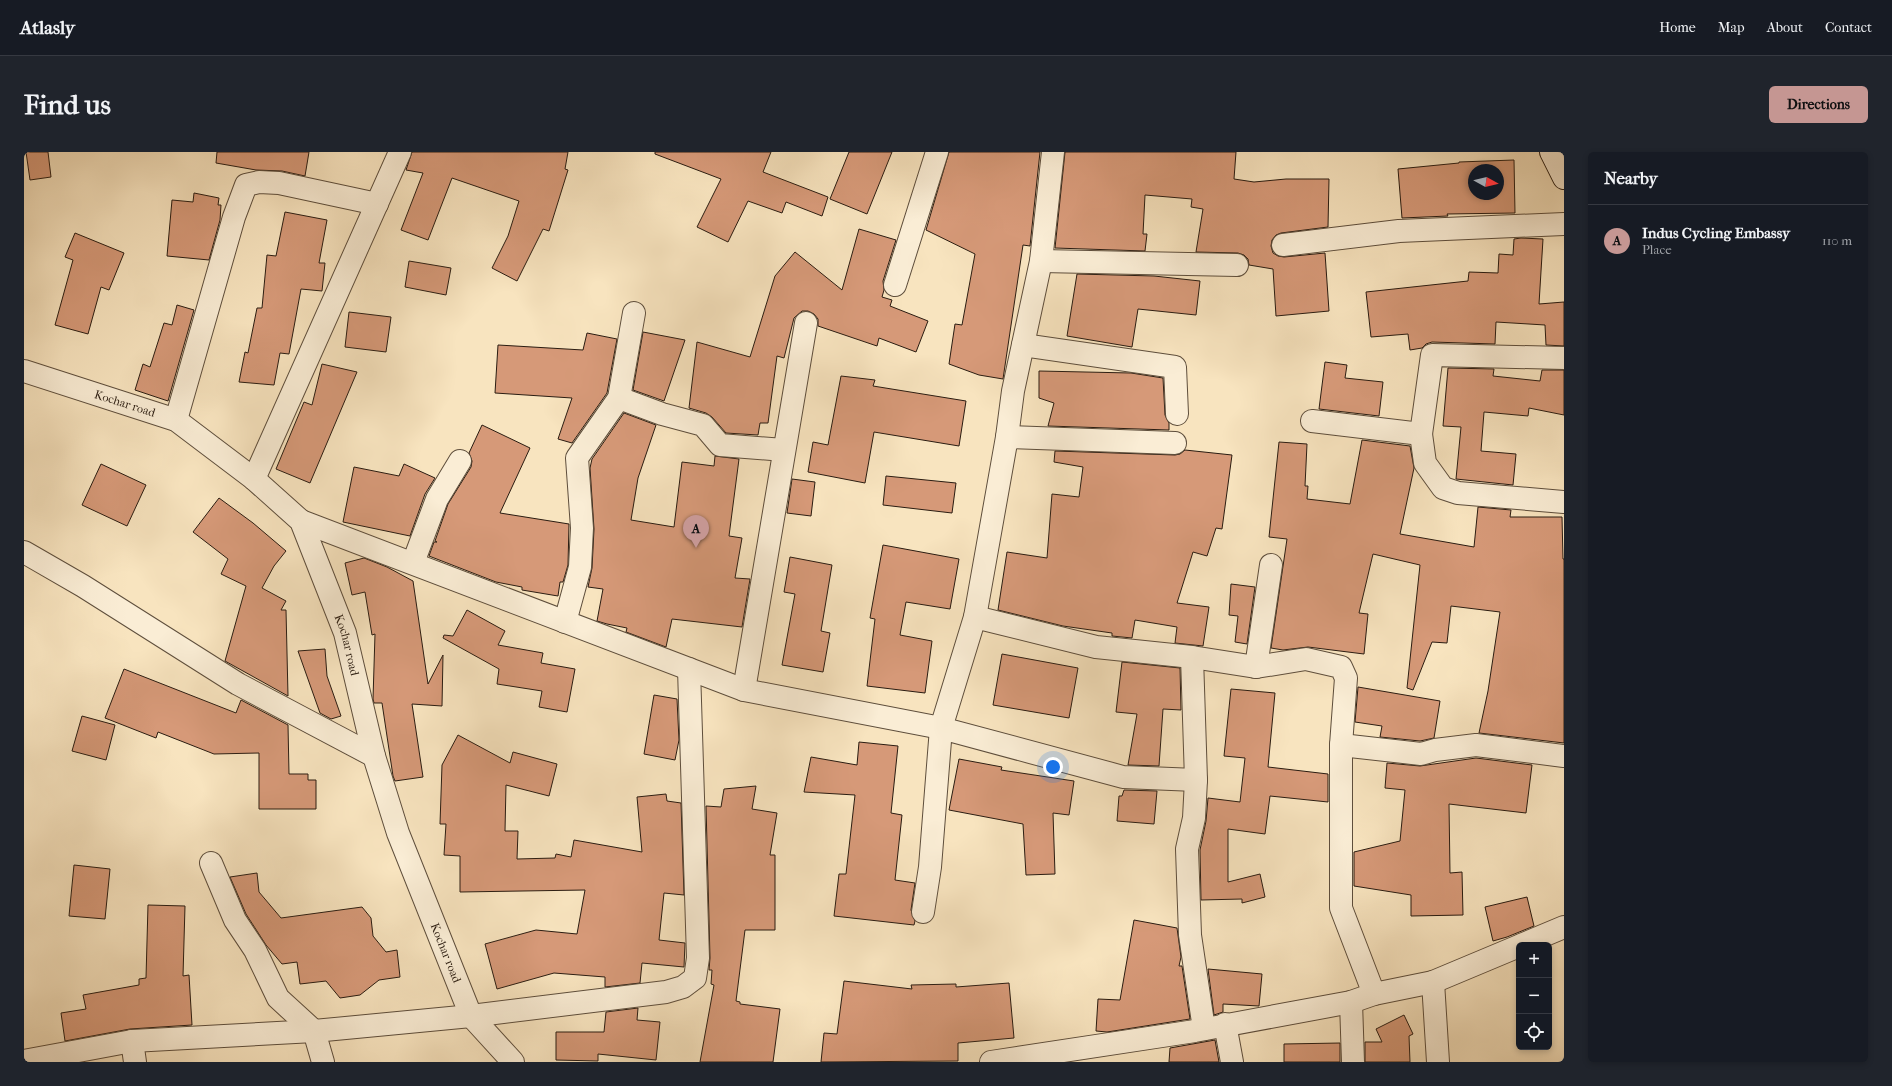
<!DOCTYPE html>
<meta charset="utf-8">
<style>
body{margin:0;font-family:"IM FELL French Canon",serif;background:#20242c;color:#f1f3f6}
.controls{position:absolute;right:12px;bottom:12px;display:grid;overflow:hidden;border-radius:6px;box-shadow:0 2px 6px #0003}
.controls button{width:36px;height:36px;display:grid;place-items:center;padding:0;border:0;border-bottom:1px solid #363941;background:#171b24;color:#f1f3f6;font:20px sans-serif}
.compass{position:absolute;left:1444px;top:12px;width:36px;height:36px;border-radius:50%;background:#171b24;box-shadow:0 2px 6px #0003;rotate:98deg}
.you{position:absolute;left:1029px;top:615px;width:14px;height:14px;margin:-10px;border:3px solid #fff;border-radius:50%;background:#1a73e8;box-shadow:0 0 0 6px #1a73e833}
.badge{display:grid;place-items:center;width:26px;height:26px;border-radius:50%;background:#c59692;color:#111;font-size:13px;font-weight:700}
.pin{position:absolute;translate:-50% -33px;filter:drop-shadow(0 1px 2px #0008)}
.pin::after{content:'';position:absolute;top:21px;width:14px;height:12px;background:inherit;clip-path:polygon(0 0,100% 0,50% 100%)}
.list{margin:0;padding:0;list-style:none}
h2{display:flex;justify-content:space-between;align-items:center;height:52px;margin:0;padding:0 16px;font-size:17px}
h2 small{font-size:13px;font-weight:400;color:#9ea1a6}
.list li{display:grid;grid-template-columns:26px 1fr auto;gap:12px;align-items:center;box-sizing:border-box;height:72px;padding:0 16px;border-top:1px solid #363941}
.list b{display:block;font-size:15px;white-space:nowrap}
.list p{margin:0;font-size:13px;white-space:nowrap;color:#9ea1a6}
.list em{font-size:13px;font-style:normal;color:#9ea1a6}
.icon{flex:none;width:22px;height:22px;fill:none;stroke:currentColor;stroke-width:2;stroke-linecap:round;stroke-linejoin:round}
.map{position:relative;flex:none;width:1540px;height:910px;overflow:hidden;border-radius:6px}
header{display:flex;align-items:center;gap:24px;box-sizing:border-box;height:56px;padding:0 20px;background:#171b24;border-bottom:1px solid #363941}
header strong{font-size:19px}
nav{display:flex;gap:22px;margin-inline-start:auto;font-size:14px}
.intro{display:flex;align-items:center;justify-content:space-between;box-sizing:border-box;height:96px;padding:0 24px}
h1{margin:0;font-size:28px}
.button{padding:10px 18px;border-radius:6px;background:#c59692;color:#111;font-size:14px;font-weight:700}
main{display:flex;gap:24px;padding:0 24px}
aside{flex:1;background:#171b24;border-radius:6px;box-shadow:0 2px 6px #0003}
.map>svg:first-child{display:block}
.building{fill:#d69978;stroke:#2a1c11;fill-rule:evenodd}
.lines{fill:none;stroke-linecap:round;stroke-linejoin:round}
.minor-casing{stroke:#5e4e3c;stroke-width:24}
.tertiary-casing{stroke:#5e4e3c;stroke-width:24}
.secondary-casing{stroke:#2a1c11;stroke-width:24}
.minor{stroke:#faedd5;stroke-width:22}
.tertiary{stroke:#faedd5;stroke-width:22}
.secondary{stroke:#faedd5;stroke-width:22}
.labels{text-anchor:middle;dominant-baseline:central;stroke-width:4;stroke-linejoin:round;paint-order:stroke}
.street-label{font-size:12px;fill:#2a1c11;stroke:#faedd5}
</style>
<header>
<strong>Atlasly</strong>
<nav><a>Home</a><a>Map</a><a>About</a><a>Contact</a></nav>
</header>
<div class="intro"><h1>Find us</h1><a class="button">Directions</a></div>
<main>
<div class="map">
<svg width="1540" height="910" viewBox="0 0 1540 910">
<rect width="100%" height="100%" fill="#f8e4bf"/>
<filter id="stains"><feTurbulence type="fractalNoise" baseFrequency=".005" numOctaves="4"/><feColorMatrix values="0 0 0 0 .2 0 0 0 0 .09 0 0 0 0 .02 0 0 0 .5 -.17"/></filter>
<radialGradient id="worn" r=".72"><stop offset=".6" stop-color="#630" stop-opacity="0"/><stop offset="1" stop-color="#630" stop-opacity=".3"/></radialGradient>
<!-- building -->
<g class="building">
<path d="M 2,0 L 24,0 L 27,25 L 6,28 Z"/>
<path d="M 193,0 L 285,0 L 281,24 L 258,19 L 232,18 L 192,11 Z"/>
<path d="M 388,0 L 544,0 L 541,17 L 544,18 L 525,79 L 519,77 L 493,129 L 468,116 L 484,84 L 495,49 L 428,26 L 404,88 L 377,78 L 399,21 L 382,18 Z"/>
<path d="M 631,0 L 747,0 L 739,20 L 804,45 L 798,64 L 762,50 L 758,61 L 724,49 L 704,90 L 673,75 L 697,27 L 631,2 Z"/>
<path d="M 825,0 L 868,0 L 843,62 L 806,47 Z"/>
<path d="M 925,0 L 1016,0 L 1006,94 L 999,93 L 979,227 L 955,223 L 925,212 L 931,172 L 938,173 L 951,102 L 902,78 Z"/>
<path d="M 1041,0 L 1212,0 L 1210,27 L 1230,30 L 1262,27 L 1305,27 L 1304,75 L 1257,81 L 1252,83 L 1248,88 L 1247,94 L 1249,101 L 1254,104 L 1260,105 L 1301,101 L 1305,159 L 1252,164 L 1249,117 L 1225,113 L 1224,107 L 1220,103 L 1214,101 L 1172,100 L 1179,57 L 1167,55 L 1168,47 L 1121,43 L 1119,82 L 1123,82 L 1121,99 L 1031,96 Z"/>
<path d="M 1490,8 L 1491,61 L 1423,62 L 1424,64 L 1378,66 L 1374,17 L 1435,11 L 1435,10 ZM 1450,18 L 1474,18 L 1474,42 L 1450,42 Z"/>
<path d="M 170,41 L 195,46 L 194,53 L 197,53 L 196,68 L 185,108 L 143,104 L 148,48 L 169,50 Z"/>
<path d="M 261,60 L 303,68 L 295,111 L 301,111 L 298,139 L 277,137 L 265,202 L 256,201 L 250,233 L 215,230 L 221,200 L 224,201 L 233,156 L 238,156 L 243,103 L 252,104 Z"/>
<path d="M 835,77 L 872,88 L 859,129 L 860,138 L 858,145 L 868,148 L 866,154 L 904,169 L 892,200 L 855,186 L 853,194 L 794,174 L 794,167 L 790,162 L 784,159 L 778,159 L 770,166 L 760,206 L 753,204 L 744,271 L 736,271 L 734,283 L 702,281 L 688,265 L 682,261 L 665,256 L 673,190 L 726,205 L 751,124 L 771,100 L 818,138 Z"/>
<path d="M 51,81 L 100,101 L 85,138 L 77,135 L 64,182 L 31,173 L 49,108 L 41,105 Z"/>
<path d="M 1497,86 L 1519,87 L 1515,152 L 1540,150 L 1540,194 L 1522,193 L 1521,173 L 1472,170 L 1471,192 L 1408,190 L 1402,192 L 1398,196 L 1386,198 L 1384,182 L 1347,185 L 1342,140 L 1444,129 L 1445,120 L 1474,121 L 1475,102 L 1489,103 L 1490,87 Z"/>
<path d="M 385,109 L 427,116 L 422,143 L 381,135 Z"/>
<path d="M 1053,122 L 1130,124 L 1176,129 L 1172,163 L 1114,157 L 1108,195 L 1043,184 Z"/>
<path d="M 153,153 L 170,158 L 144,249 L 111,238 L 119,212 L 126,215 L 140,171 L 148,173 Z"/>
<path d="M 325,160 L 367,165 L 362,200 L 321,195 Z"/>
<path d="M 619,180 L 661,188 L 640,249 L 609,238 Z"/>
<path d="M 563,181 L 593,187 L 583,241 L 548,291 L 534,287 L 548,246 L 471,241 L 474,193 L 559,198 Z"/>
<path d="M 1301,210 L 1323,213 L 1321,226 L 1359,230 L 1355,264 L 1295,257 Z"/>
<path d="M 298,212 L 333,220 L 286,331 L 252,317 L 280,250 L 288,253 Z"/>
<path d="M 1424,216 L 1470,217 L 1469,224 L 1516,229 L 1518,218 L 1540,218 L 1540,263 L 1505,256 L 1504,264 L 1460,260 L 1457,299 L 1492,302 L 1489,333 L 1432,327 L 1437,275 L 1419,274 Z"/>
<path d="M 1015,219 L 1107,221 L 1139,226 L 1141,263 L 1145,271 L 1145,278 L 1024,274 L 1030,251 L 1015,246 Z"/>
<path d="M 817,224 L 851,228 L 849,234 L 942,249 L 935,294 L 850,280 L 841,331 L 784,320 L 789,290 L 804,293 Z"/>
<path d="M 600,261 L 632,273 L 614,326 L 607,368 L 650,375 L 658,310 L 690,314 L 691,304 L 715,307 L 705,384 L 718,386 L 711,426 L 726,427 L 718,475 L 648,467 L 642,495 L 602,480 L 603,476 L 583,472 L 573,469 L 579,437 L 564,435 L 568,416 L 570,377 L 566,316 L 568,307 Z"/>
<path d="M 458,273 L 506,296 L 476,361 L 545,372 L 544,413 L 539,430 L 536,430 L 534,444 L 498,438 L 498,435 L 472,430 L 405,404 L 410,390 L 413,390 L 411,389 L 424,352 L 447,315 L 448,309 L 445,301 Z"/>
<path d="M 1338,288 L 1386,294 L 1390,316 L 1376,382 L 1450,395 L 1454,355 L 1487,358 L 1486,365 L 1538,365 L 1539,407 L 1540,407 L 1540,591 L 1455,581 L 1464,539 L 1476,460 L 1427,454 L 1423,491 L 1408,490 L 1389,538 L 1383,536 L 1396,413 L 1349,402 L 1335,461 L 1344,462 L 1340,502 L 1284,495 L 1259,498 L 1247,496 L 1263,387 L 1245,385 L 1255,290 L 1283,292 L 1281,334 L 1284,334 L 1283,347 L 1326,352 Z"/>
<path d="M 1161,298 L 1208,303 L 1198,377 L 1192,376 L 1183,404 L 1169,400 L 1153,451 L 1185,455 L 1179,494 L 1151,491 L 1153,475 L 1111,468 L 1108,486 L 1088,484 L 1088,481 L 1039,474 L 974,458 L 983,400 L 1023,406 L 1028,342 L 1055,345 L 1059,315 L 1030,310 L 1031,299 L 1151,303 L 1156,302 Z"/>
<path d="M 77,312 L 122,333 L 103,374 L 58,353 Z"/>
<path d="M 380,312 L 411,326 L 401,342 L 386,384 L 319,370 L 330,315 L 375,324 Z"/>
<path d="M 862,324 L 932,331 L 928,361 L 859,353 Z"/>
<path d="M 768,327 L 791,330 L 787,364 L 763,361 Z"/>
<path d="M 195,346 L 229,371 L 262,399 L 250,414 L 238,436 L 262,449 L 257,458 L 262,458 L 264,544 L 201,509 L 222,434 L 197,422 L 204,407 L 169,380 Z"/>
<path d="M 859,393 L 935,407 L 926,457 L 882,450 L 876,483 L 908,489 L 901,541 L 843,534 L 851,467 L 846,466 Z"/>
<path d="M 766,405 L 808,413 L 797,479 L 806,481 L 799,520 L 758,513 L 771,442 L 760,440 Z"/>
<path d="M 340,406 L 363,415 L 389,429 L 404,532 L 419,503 L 418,554 L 388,552 L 399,625 L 371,629 L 369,624 L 358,551 L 350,551 L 349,547 L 351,482 L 348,483 L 341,440 L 328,443 L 321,411 Z"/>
<path d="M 1207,432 L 1231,435 L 1223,492 L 1211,490 L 1214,464 L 1205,463 Z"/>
<path d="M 443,458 L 481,479 L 474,493 L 519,501 L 517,511 L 551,517 L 543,560 L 515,555 L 518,539 L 473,532 L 475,517 L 419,486 L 420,483 L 429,484 Z"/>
<path d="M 301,497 L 303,524 L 317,564 L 307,567 L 296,561 L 274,499 Z"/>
<path d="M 978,502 L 1054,516 L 1045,566 L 969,553 Z"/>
<path d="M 1098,510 L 1156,516 L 1157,558 L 1139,557 L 1135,614 L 1104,613 L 1113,562 L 1092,560 Z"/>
<path d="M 100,517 L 212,561 L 217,548 L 264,573 L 265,622 L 284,622 L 284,628 L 292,628 L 292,657 L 235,657 L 235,601 L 190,602 L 134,580 L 132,586 L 81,566 Z"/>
<path d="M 1334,535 L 1416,549 L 1410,586 L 1396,589 L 1356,585 L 1358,574 L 1331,570 Z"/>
<path d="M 1207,537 L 1251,541 L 1244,615 L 1304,622 L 1304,650 L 1246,644 L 1241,682 L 1204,677 L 1204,730 L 1236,722 L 1241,745 L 1218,751 L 1218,747 L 1177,748 L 1176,698 L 1182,669 L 1184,646 L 1216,650 L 1221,606 L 1200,604 Z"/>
<path d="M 630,543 L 653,547 L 655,588 L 651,608 L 620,602 Z"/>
<path d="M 58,564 L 91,573 L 82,608 L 48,599 Z"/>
<path d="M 434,583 L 486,611 L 489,600 L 533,612 L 525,644 L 482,633 L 481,679 L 494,679 L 493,707 L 531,706 L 532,702 L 547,705 L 550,688 L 618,700 L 613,645 L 642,642 L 643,649 L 657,651 L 660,743 L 640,741 L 635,788 L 661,791 L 660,815 L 618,811 L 616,831 L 581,835 L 581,825 L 530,821 L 473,837 L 461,792 L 512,778 L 553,782 L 561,738 L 436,740 L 436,704 L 420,703 L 422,672 L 416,672 L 418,613 Z"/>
<path d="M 835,590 L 874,594 L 867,661 L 878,663 L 871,728 L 891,731 L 887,758 L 891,769 L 890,773 L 810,764 L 815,722 L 822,722 L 831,643 L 780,640 L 787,605 L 833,613 Z"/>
<path d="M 1452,606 L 1508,613 L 1502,661 L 1425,652 L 1426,721 L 1438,720 L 1439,763 L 1387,764 L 1387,743 L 1330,734 L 1330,700 L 1376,689 L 1381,638 L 1361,636 L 1363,611 L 1396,614 Z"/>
<path d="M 935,607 L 978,615 L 977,618 L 1050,629 L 1045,663 L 1029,661 L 1031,722 L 1002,723 L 999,672 L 925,658 Z"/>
<path d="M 732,634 L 728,657 L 753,661 L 746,703 L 751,703 L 751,778 L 721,778 L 712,849 L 716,850 L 716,852 L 756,857 L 749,910 L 676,910 L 690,833 L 687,832 L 688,818 L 685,818 L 686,806 L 682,654 L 697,655 L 700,637 Z"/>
<path d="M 1100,638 L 1133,639 L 1130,672 L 1093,669 L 1095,644 L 1098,644 Z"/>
<path d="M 50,713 L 86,717 L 81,767 L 45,764 Z"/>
<path d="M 233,721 L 235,740 L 257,766 L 338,755 L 347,766 L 349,784 L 362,800 L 373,798 L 376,825 L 355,828 L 336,843 L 316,846 L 302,829 L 276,832 L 273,810 L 258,812 L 242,793 L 222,762 L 206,725 Z"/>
<path d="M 1503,745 L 1510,774 L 1483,785 L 1469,789 L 1461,755 Z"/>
<path d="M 124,753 L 161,754 L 159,824 L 165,823 L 168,873 L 106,877 L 41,889 L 37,861 L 62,857 L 59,843 L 115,833 L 115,827 L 122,826 Z"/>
<path d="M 1110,768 L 1153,776 L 1157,805 L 1155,814 L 1158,814 L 1166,867 L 1083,880 L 1072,879 L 1074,847 L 1096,848 Z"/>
<path d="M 1184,817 L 1238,822 L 1235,854 L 1199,852 L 1199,860 L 1190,863 Z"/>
<path d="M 820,829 L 888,837 L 887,833 L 932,832 L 932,835 L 985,831 L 990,886 L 934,891 L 934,909 L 797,910 L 800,881 L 813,882 Z"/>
<path d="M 614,856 L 613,868 L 636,870 L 632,908 L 574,902 L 574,909 L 532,908 L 532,880 L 580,880 L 582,860 Z"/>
<path d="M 1380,863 L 1389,882 L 1385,884 L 1386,910 L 1341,910 L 1341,890 L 1358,890 L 1352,877 Z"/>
<path d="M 1191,888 L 1195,910 L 1145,910 L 1146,896 Z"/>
<path d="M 1316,891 L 1316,910 L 1260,910 L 1260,892 Z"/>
</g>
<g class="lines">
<defs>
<g id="minor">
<path d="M 1259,93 L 1375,79 L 1540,72"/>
<path d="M 1017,109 L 1213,113"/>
<path d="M 871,133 L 913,0"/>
<path d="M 999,193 L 1151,215 L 1153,262"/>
<path d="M 595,246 L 638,262 L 679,273 L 696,293 L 760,298"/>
<path d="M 152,268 L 210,65 L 222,33 L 235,30 L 255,31 L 353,52"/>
<path d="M 1288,269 L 1397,282 L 1401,311 L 1419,336 L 1434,341 L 1540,350"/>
<path d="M 1397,282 L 1408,203 L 1540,206"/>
<path d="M 983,285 L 1151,291"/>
<path d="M 230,327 L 376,0"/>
<path d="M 277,369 L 720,538 L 917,576 L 951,465 L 983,285 L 989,239 L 1017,109 L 1029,0"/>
<path d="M 0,400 L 59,434 L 214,532 L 350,604"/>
<path d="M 389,411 L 413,347 L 436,309"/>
<path d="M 951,465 L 1072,495 L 1168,505 L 1232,515 L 1282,507 L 1317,515 L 1322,526 L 1317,593 L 1317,756 L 1350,842"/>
<path d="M 541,470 L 556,415 L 558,376 L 553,306 L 595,246 L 610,161"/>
<path d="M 1168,505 L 1172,628 L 1170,666 L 1163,697 L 1166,783 L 1180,877"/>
<path d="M 1232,515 L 1247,413"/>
<path d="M 720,538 L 782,171"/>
<path d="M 1317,593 L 1397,602 L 1411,598 L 1452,593 L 1540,604"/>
<path d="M 187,711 L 211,768 L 231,798 L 254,846 L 290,879 L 299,910"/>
<path d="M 899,760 L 906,715 L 917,576 L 1099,625 L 1172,628"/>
<path d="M 1497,793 L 1540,775"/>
<path d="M 1409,830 L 1414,910"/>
<path d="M 1327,850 L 1329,910"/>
<path d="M 1201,872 L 1208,910"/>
<path d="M 108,889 L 111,910"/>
<path d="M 0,909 L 108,889 L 290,879 L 447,864 L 642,840 L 659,835 L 671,826 L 674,806 L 665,517"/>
<path d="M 967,910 L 1171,879 L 1327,850 L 1350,842 L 1409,830 L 1495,794"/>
</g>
<g id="tertiary">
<path id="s1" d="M 0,219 L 152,268 L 230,327 L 277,369 L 321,481 L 350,604 L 374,681 L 447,864 L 489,910"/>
</g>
<path id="secondary" d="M 1527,0 L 1540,26"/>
</defs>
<!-- minor casing -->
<use href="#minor" class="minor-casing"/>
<!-- tertiary casing -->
<use href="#tertiary" class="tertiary-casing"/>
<!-- secondary casing -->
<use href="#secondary" class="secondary-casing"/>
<!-- minor -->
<use href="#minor" class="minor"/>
<!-- tertiary -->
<use href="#tertiary" class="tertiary"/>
<!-- secondary -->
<use href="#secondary" class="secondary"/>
</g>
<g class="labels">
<!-- street labels -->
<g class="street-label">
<text stroke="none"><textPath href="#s1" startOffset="106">Kochar road</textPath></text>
<text stroke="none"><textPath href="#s1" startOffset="453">Kochar road</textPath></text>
<text stroke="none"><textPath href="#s1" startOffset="777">Kochar road</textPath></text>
</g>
</g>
<rect width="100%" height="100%" filter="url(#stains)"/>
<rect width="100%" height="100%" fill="url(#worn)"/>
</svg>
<div class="controls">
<button>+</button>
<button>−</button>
<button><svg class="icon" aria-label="locate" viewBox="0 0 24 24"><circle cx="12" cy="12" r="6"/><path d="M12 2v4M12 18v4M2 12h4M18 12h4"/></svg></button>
</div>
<svg class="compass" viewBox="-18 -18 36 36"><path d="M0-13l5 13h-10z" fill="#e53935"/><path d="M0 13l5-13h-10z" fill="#9ea1a6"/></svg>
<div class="you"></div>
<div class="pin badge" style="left:672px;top:396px">A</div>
</div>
<aside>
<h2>Nearby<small></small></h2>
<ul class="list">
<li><span class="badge">A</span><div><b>Indus Cycling Embassy</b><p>Place</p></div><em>110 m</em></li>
</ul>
</aside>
</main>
